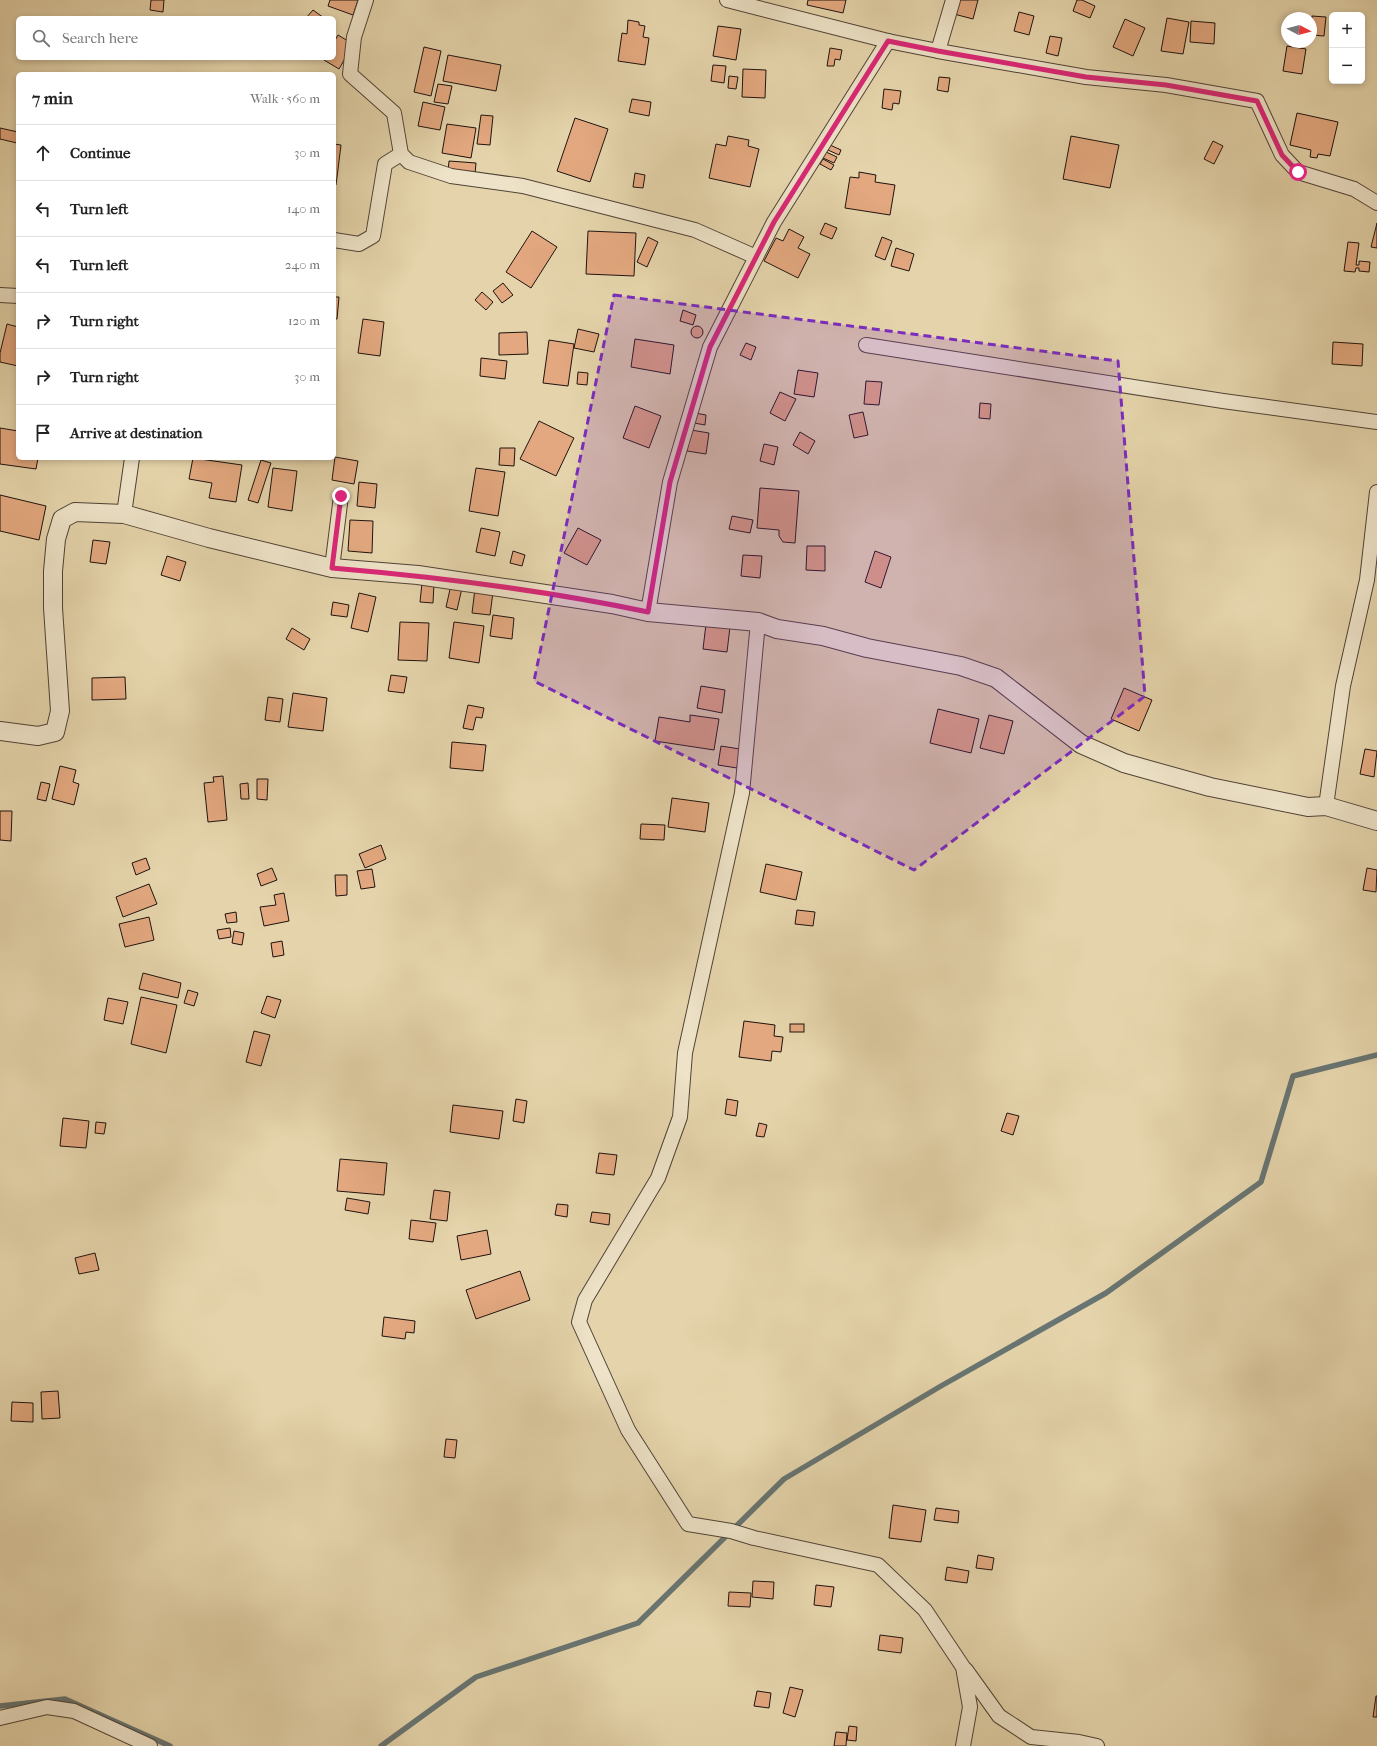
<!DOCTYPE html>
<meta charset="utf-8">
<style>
body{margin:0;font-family:"IM FELL French Canon",serif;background:#f6f6f6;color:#222}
.controls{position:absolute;right:12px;top:12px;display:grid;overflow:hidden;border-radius:6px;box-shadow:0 2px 6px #0003}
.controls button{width:36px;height:36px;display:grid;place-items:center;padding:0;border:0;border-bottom:1px solid #e0e0e0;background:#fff;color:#222;font:20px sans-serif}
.compass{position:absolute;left:1281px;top:12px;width:36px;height:36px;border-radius:50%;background:#fff;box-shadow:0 2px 6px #0003;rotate:97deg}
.stop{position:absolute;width:12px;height:12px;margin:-9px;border:3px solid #db2777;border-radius:50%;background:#fff}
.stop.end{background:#db2777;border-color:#fff;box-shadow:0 1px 4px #0008}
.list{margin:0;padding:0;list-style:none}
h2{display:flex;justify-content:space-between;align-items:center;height:52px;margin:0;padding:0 16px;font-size:17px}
h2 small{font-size:13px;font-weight:400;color:#767676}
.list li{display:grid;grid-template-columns:26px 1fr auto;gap:12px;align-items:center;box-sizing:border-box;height:56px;padding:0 16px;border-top:1px solid #e0e0e0}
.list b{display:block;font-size:15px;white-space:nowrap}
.list em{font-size:13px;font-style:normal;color:#767676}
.icon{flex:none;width:22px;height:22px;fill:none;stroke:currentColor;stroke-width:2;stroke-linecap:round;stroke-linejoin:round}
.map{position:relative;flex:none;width:1377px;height:1746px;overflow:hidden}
.search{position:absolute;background:#fff;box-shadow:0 2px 6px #0003;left:16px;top:16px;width:320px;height:44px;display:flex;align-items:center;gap:10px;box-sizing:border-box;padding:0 14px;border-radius:6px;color:#767676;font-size:15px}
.panel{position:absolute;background:#fff;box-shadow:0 2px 6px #0003;left:16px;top:72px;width:320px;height:388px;border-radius:6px}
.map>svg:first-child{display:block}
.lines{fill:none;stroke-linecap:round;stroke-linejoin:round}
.stream{stroke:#687572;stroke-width:5.5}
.building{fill:#e3a87f;stroke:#1e130f}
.minor-casing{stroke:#504336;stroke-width:16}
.tertiary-casing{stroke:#504336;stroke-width:20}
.minor{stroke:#eee3c8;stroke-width:14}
.tertiary{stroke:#eee3c8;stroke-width:18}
.route{stroke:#db2777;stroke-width:5}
.marked{fill:#7b2cbf;fill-opacity:0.2;stroke:#7b2cbf;stroke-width:3;stroke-dasharray:8 5;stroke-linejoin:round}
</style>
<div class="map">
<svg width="1377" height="1746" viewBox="0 0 1377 1746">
<rect width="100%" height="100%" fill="#e5d4ab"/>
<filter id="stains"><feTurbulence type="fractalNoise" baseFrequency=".005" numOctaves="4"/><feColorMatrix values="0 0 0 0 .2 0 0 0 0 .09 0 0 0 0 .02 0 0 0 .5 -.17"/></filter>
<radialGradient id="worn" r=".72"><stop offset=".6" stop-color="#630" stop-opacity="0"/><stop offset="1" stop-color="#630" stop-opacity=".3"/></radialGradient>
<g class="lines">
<!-- stream -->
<g class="stream">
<path d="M 0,1706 L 65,1699 L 170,1746"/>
<path d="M 381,1746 L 476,1677 L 638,1623 L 784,1479 L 941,1386 L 1106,1293 L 1261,1182 L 1293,1076 L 1377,1055"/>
</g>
</g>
<!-- building -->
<g class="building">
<path d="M 151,0 L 164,0 L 163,12 L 150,10 Z"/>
<path d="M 330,0 L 358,0 L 353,15 L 328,6 Z"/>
<path d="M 808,0 L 846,0 L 843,13 L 807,5 Z"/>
<path d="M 958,0 L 978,0 L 973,19 L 954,14 Z"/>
<path d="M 1077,0 L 1082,0 L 1095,6 L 1090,18 L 1073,11 Z"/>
<path d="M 313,10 L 324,18 L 306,18 Z"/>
<path d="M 1019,12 L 1034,16 L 1029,35 L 1014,31 Z"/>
<path d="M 1312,16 L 1326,17 L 1324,36 L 1311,35 Z"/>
<path d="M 1167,18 L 1189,22 L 1183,54 L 1161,51 Z"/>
<path d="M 1125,19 L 1145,28 L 1133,56 L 1113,47 Z"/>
<path d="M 628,20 L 639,22 L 639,25 L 645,26 L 643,37 L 649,38 L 645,65 L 618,61 L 622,33 L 627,34 Z"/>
<path d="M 1191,21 L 1215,23 L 1214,44 L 1190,42 Z"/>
<path d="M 718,26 L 741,29 L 736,60 L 713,56 Z"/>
<path d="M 338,35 L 353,44 L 339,69 L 324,60 L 325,58 L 334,58 L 334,42 Z"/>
<path d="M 1050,36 L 1062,38 L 1058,56 L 1046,53 Z"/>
<path d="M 1287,46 L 1306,49 L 1302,74 L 1283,71 Z"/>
<path d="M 424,47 L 441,51 L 431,96 L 414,92 Z"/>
<path d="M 830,48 L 842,50 L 840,60 L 835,59 L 834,66 L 827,66 Z"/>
<path d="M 448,55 L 501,65 L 496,91 L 443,81 Z"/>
<path d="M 713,65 L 726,66 L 724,83 L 711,81 Z"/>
<path d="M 743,69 L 766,70 L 765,98 L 742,97 Z"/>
<path d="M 729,76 L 738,77 L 736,89 L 728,88 Z"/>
<path d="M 939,77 L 950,78 L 948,92 L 937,90 Z"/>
<path d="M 438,84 L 452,86 L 448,104 L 434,102 Z"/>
<path d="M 884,89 L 901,91 L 899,104 L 893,103 L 892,110 L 882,108 Z"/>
<path d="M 632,99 L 651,102 L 649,116 L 629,112 Z"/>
<path d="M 423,102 L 445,107 L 440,130 L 418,126 Z"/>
<path d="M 1297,113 L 1338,122 L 1330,156 L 1318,154 L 1317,158 L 1310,157 L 1311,150 L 1290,145 Z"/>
<path d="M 481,115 L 493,116 L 490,145 L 477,144 Z"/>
<path d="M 575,118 L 608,129 L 590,182 L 557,171 Z"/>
<path d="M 447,124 L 476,128 L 471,158 L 442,153 Z"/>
<path d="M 0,128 L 18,132 L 17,143 L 0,139 Z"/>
<path d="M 728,136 L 749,140 L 748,146 L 759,149 L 750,187 L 709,178 L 716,144 L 726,146 Z"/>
<path d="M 1071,136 L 1119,145 L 1110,188 L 1063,179 Z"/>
<path d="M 1213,141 L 1223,146 L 1214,164 L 1204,159 Z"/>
<path d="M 334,144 L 341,145 L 336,185 L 334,185 Z"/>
<path d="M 830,145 L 841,150 L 839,155 L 828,150 Z"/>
<path d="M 826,152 L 837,157 L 834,163 L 823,158 Z"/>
<path d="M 823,159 L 834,165 L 831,170 L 820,164 Z"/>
<path d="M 449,161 L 476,163 L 475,174 L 448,172 Z"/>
<path d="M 859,172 L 876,175 L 875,182 L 895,185 L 890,215 L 845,208 L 850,177 L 859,178 Z"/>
<path d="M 635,173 L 645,175 L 643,188 L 633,187 Z"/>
<path d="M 825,223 L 837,228 L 832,239 L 820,234 Z"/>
<path d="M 1377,223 L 1377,248 L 1371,247 Z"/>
<path d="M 789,229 L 804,237 L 798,248 L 810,254 L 798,278 L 764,261 L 776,238 L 783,241 Z"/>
<path d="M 532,231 L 557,247 L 531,288 L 506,272 Z"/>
<path d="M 588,231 L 636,233 L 634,276 L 586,274 Z"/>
<path d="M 648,237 L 658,242 L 647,267 L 637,262 Z"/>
<path d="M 882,237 L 892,241 L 885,260 L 875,256 Z"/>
<path d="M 1348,242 L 1359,243 L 1356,265 L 1359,265 L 1359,261 L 1370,262 L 1369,272 L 1359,271 L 1359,268 L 1356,268 L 1355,272 L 1344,271 Z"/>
<path d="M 896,248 L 914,254 L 909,271 L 891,266 Z"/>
<path d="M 503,283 L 513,295 L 502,303 L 493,291 Z"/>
<path d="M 482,292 L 493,302 L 486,310 L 475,300 Z"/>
<path d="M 334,297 L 339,297 L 337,319 L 334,319 Z"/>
<path d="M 683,310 L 696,315 L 693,325 L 680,321 Z"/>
<path d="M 363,319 L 384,322 L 380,356 L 358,353 Z"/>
<path d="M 7,324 L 18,327 L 18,366 L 0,362 L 0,353 Z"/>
<circle cx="697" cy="332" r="6"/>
<path d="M 578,329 L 599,334 L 594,352 L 574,348 Z"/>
<path d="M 527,332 L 528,354 L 499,355 L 499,333 Z"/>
<path d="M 635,339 L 674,345 L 670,374 L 631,367 Z"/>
<path d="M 549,340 L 574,344 L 568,386 L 543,383 Z"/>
<path d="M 1333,342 L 1363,344 L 1362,366 L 1332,364 Z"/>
<path d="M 746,343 L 756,347 L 751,360 L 740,355 Z"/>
<path d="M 481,358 L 507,361 L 505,379 L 480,376 Z"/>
<path d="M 798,370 L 818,373 L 814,397 L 794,394 Z"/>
<path d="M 578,372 L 588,373 L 587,385 L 577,384 Z"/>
<path d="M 866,381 L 882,382 L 879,405 L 864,404 Z"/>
<path d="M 780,392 L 796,399 L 785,421 L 770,413 Z"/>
<path d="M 980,403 L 991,404 L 990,419 L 979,418 Z"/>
<path d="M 635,406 L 661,416 L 649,448 L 623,438 Z"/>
<path d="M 863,412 L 868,435 L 854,438 L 849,415 Z"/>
<path d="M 695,413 L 706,415 L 705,425 L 694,423 Z"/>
<path d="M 539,421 L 574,438 L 556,476 L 520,459 Z"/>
<path d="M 0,428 L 18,431 L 18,458 L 38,458 L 36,469 L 0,464 Z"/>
<path d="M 691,430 L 709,433 L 706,454 L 687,451 Z"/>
<path d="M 800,432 L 815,441 L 808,454 L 793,445 Z"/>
<path d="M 764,444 L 778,447 L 774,465 L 760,461 Z"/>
<path d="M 500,448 L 515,448 L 514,466 L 499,465 Z"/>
<path d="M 335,457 L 358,461 L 354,484 L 332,480 Z"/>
<path d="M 193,458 L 242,465 L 236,502 L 209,498 L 212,483 L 189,479 Z"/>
<path d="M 261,460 L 271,463 L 258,503 L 248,500 Z"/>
<path d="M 273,468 L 297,471 L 292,511 L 268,507 Z"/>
<path d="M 476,468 L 505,472 L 498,516 L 469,511 Z"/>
<path d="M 359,482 L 377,484 L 375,508 L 357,506 Z"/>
<path d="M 760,488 L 799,491 L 795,543 L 783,542 L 779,536 L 779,530 L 757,528 Z"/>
<path d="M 0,495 L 46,506 L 39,540 L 0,531 Z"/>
<path d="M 732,516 L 753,520 L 750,533 L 729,529 Z"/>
<path d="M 350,520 L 373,521 L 372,553 L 348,551 Z"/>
<path d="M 481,528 L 500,532 L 495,556 L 476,552 Z"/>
<path d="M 578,528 L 601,540 L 587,565 L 564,553 Z"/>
<path d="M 93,540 L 110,542 L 106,564 L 90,562 Z"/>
<path d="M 807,546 L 825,546 L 825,571 L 806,570 Z"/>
<path d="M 513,551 L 525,555 L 522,566 L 510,563 Z"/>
<path d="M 875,551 L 891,557 L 881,588 L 865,582 Z"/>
<path d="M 743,555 L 762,556 L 760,578 L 741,576 Z"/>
<path d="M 167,556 L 186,562 L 180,581 L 161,575 Z"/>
<path d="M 422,583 L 434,584 L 433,603 L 420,602 Z"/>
<path d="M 451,585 L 462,588 L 457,610 L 446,607 Z"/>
<path d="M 475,589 L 493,592 L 490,615 L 472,613 Z"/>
<path d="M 359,593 L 376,597 L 368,632 L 351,628 Z"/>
<path d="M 333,602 L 349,605 L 347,617 L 331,615 Z"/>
<path d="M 493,615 L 514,618 L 512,639 L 490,636 Z"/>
<path d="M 400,622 L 429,623 L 427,661 L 398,660 Z"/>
<path d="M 454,622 L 484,626 L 479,663 L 449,658 Z"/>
<path d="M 706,624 L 730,627 L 727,652 L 703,649 Z"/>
<path d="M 292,628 L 310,639 L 304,650 L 286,639 Z"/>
<path d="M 391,675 L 407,677 L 404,693 L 388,691 Z"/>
<path d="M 125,677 L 126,699 L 92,700 L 92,678 Z"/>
<path d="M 701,686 L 725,690 L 722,713 L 697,708 Z"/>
<path d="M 1124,688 L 1152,700 L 1139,731 L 1111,719 Z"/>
<path d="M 293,693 L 327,698 L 323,731 L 288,727 Z"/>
<path d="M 268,697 L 283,699 L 280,722 L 265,720 Z"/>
<path d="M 468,705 L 484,708 L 482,718 L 476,717 L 473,730 L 463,728 Z"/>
<path d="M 938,709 L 979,719 L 971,753 L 930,743 Z"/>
<path d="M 690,715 L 719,719 L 714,750 L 655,741 L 659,717 L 690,722 Z"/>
<path d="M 989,715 L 1013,721 L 1004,754 L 980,748 Z"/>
<path d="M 452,742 L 486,745 L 483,771 L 450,768 Z"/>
<path d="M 721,746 L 740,749 L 737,768 L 718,765 Z"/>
<path d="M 1365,749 L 1377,751 L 1374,777 L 1360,774 Z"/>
<path d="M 60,766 L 76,770 L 73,782 L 79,784 L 74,805 L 52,799 Z"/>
<path d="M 223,776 L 227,820 L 208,822 L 204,783 L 214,782 L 213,777 Z"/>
<path d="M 257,779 L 268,779 L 267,800 L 257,799 Z"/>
<path d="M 41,782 L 50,784 L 46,801 L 37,799 Z"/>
<path d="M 248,783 L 249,799 L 241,799 L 240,784 Z"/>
<path d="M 672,798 L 709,803 L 705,832 L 668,827 Z"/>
<path d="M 0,811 L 12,811 L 11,841 L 0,840 Z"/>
<path d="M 641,824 L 665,825 L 664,840 L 640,839 Z"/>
<path d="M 381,845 L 386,859 L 365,868 L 359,854 Z"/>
<path d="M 146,858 L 150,869 L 136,875 L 132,863 Z"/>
<path d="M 766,864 L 802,872 L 796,900 L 760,892 Z"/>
<path d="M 272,868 L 277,880 L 261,886 L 257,874 Z"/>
<path d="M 1367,868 L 1377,870 L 1376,892 L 1363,890 Z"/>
<path d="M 372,869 L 375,887 L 361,889 L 357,871 Z"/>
<path d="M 335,875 L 347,875 L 347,895 L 336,896 Z"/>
<path d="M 149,884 L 157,904 L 123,917 L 116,897 Z"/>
<path d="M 284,893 L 289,921 L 264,926 L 260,907 L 276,905 L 274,895 Z"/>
<path d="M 797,910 L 815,912 L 813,926 L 795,924 Z"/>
<path d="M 236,912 L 237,922 L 227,923 L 225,914 Z"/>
<path d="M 149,917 L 154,940 L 125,947 L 119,924 Z"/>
<path d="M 230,928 L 231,937 L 219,939 L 217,930 Z"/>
<path d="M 234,931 L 244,933 L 242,945 L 232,943 Z"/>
<path d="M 282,941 L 284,955 L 273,957 L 271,943 Z"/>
<path d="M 143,973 L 181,983 L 178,998 L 139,989 Z"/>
<path d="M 188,990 L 198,993 L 194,1006 L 184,1003 Z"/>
<path d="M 267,996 L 281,1000 L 275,1018 L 261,1013 Z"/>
<path d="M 141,997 L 177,1005 L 166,1053 L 131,1044 Z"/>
<path d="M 108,998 L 128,1002 L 123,1024 L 104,1020 Z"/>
<path d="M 744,1021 L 775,1025 L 774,1036 L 783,1037 L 781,1052 L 772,1051 L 771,1061 L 739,1057 Z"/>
<rect x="790" y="1024" width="14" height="8"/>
<path d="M 254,1031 L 270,1035 L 261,1066 L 246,1062 Z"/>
<path d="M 516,1099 L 527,1101 L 524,1123 L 513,1121 Z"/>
<path d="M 727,1099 L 738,1101 L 736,1116 L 725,1114 Z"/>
<path d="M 453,1105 L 503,1111 L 499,1139 L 450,1132 Z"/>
<path d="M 1007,1113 L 1019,1116 L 1013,1135 L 1001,1131 Z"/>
<path d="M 63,1118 L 89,1121 L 86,1148 L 60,1146 Z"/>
<path d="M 96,1122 L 106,1123 L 104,1134 L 95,1133 Z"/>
<path d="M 759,1123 L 767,1125 L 764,1137 L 756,1136 Z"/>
<path d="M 599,1153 L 617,1155 L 614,1175 L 596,1173 Z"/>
<path d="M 340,1159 L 387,1163 L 384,1195 L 337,1191 Z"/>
<path d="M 434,1190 L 450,1192 L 447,1221 L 430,1219 Z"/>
<path d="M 347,1198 L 370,1202 L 368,1214 L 345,1210 Z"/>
<path d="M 557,1204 L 568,1205 L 567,1217 L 555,1215 Z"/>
<path d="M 592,1212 L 610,1214 L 609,1225 L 590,1222 Z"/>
<path d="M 411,1220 L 436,1223 L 433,1242 L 409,1239 Z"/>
<path d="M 487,1230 L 491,1254 L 461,1260 L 457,1236 Z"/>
<path d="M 95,1253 L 99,1270 L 79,1274 L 75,1258 Z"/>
<path d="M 520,1271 L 530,1300 L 476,1319 L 466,1290 Z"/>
<path d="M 384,1317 L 415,1321 L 414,1333 L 406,1332 L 405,1339 L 382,1336 Z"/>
<path d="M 58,1391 L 60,1418 L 42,1419 L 41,1392 Z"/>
<path d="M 12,1402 L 33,1403 L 33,1422 L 11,1421 Z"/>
<path d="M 446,1439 L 457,1440 L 455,1458 L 444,1457 Z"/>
<path d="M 893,1505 L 926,1510 L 921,1542 L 889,1538 Z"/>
<path d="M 936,1508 L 959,1511 L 958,1523 L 934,1520 Z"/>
<path d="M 978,1555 L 994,1558 L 992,1570 L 976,1568 Z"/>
<path d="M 947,1567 L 969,1571 L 967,1583 L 945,1580 Z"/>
<path d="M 753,1581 L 774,1582 L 773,1599 L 752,1597 Z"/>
<path d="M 816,1585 L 834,1587 L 831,1607 L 814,1605 Z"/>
<path d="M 729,1592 L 751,1593 L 750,1607 L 728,1606 Z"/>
<path d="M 880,1635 L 903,1638 L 901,1653 L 878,1650 Z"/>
<path d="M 790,1687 L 803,1690 L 795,1717 L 783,1713 Z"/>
<path d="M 757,1691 L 771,1693 L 769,1708 L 754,1706 Z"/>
<path d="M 1376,1696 L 1377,1696 L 1377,1717 L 1373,1717 Z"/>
<path d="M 849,1726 L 857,1727 L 856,1741 L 847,1740 Z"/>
<path d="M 836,1732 L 847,1733 L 846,1746 L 834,1746 Z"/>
</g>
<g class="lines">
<defs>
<g id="minor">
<path d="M 366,0 L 354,37 L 350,74 L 394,113 L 401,154 L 409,162 L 451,176 L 523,186 L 695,230 L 756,257"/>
<path d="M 727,0 L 888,41 L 938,51 L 1086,77 L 1166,85 L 1257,101 L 1282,155 L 1298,172 L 1354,189 L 1377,203"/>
<path d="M 938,51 L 953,0"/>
<path d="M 334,240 L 359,244 L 373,236 L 385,164 L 401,154"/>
<path d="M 0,295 L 18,296"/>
<path d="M 866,345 L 1223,401 L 1377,422"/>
<path d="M 124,514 L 132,458"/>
<path d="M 332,568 L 341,496"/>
<path d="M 648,612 L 670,482 L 710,347 L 774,222 L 888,41"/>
<path d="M 758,622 L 742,793 L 685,1053 L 680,1117 L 658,1178 L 585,1300 L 579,1322 L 628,1430 L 688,1524 L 731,1531 L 754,1538 L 878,1565 L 925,1610 L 963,1667 L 970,1707 L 963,1746"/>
<path d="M 1326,806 L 1343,686 L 1367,580 L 1377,492"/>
<path d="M 966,1670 L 999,1716 L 1031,1737 L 1079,1742 L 1097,1746"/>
<path d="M 0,1718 L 47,1707 L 74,1711 L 150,1746"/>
</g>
<path id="tertiary" d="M 0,731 L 38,736 L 55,732 L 60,711 L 53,608 L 53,571 L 56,539 L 62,519 L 75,512 L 124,514 L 209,538 L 332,568 L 418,575 L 612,604 L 648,612 L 758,622 L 777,629 L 823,636 L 867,648 L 961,666 L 996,678 L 1081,744 L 1124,763 L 1210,787 L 1308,807 L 1326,806 L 1377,821"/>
</defs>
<!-- minor casing -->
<use href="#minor" class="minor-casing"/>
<!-- tertiary casing -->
<use href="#tertiary" class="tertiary-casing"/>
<!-- minor -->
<use href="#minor" class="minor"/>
<!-- tertiary -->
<use href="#tertiary" class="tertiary"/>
</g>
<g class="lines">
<!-- route -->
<path class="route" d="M 341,496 L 332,568 C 438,577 544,590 648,612 L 670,482 L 710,347 L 774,222 L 888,41 L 938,51 L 1086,77 L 1166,85 L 1257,101 L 1282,155 L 1298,172"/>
</g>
<!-- marked area -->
<path class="marked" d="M 614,295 L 1118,361 L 1145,696 L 914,870 L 534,681 Z"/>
<rect width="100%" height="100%" filter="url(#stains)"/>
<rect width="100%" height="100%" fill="url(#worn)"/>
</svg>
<div class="controls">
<button>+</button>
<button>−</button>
</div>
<svg class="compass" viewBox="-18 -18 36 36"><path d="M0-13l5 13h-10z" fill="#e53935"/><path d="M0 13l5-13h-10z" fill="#767676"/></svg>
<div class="stop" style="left:1298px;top:172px"></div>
<div class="stop end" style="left:341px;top:496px"></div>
<div class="search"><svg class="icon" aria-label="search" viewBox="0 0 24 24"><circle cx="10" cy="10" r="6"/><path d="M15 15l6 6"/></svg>Search here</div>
<section class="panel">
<h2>7 min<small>Walk · 560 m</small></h2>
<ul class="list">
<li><svg class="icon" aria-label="ahead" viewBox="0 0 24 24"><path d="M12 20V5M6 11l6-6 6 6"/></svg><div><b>Continue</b></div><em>30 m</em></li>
<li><svg class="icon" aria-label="left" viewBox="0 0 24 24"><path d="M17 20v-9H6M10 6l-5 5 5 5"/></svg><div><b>Turn left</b></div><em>140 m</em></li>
<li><svg class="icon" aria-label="left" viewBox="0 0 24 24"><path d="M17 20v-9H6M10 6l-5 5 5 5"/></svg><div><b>Turn left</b></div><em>240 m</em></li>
<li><svg class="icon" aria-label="right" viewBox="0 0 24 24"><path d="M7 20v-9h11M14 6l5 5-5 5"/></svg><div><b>Turn right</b></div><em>120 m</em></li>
<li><svg class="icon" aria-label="right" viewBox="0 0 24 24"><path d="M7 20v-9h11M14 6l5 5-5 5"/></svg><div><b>Turn right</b></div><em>30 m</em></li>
<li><svg class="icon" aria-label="arrive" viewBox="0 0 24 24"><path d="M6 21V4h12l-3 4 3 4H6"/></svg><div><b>Arrive at destination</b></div></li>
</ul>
</section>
</div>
